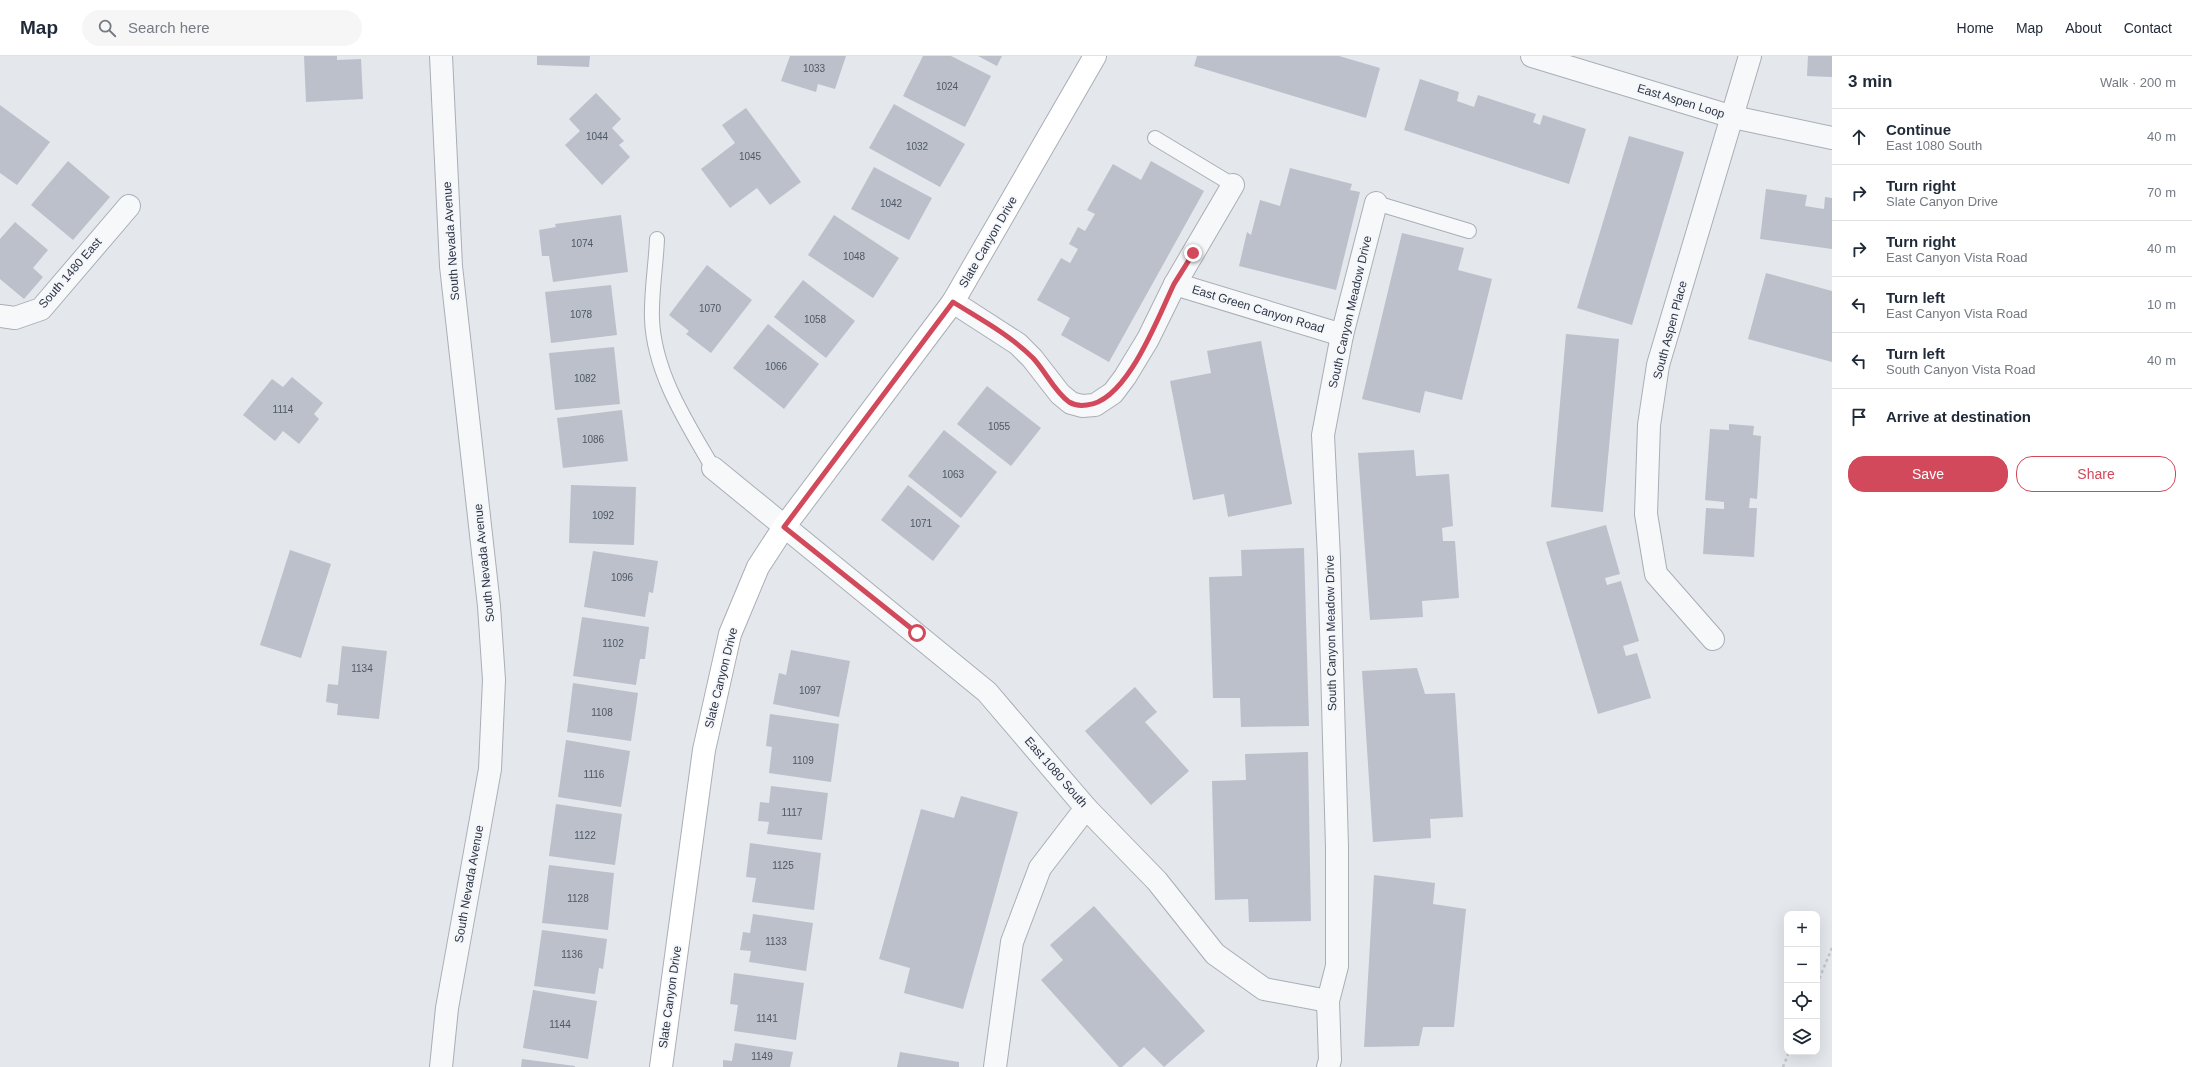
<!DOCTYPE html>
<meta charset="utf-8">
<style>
body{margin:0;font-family:Arial,sans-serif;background:#f6f6f7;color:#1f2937}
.controls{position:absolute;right:12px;bottom:12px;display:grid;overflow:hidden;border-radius:8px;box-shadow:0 4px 16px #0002}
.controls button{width:36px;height:36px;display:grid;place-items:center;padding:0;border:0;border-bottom:1px solid #e0e1e3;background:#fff;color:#1f2937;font:20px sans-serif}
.stop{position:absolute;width:12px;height:12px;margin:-9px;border:3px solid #d1495b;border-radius:50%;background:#fff}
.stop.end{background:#d1495b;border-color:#fff;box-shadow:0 1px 4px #0008}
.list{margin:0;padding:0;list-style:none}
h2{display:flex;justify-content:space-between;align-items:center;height:52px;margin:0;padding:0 16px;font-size:17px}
h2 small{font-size:13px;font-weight:400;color:#747a83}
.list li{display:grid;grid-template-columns:26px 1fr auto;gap:12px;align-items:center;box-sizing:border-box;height:56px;padding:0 16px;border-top:1px solid #e0e1e3}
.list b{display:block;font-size:15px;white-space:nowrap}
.list p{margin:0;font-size:13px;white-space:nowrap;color:#747a83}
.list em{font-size:13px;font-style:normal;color:#747a83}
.actions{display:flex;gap:8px;padding:12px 16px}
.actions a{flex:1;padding:9px 0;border:1px solid #d1495b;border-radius:16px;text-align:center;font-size:14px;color:#d1495b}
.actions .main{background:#d1495b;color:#fff}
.icon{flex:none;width:22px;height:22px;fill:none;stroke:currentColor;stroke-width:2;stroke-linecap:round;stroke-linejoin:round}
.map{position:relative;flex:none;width:1832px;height:1011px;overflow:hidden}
header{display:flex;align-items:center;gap:24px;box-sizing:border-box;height:56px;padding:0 20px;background:#fff;border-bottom:1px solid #e0e1e3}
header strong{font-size:19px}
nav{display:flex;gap:22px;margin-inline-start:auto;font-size:14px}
.search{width:280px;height:36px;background:#f6f6f7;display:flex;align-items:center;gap:10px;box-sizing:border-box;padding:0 14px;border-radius:22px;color:#747a83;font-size:15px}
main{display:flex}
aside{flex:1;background:#fff}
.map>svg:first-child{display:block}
.building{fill:#bbc0ca}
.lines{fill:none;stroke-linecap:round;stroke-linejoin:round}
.lane-casing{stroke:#a9aeb7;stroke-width:16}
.street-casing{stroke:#a9aeb7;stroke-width:24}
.secondary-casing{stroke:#a9aeb7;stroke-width:24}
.path{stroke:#c2c5cb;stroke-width:2.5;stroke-dasharray:3 3;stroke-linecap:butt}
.lane{stroke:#f7f8fa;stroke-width:14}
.street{stroke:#f7f8fa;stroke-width:22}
.secondary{stroke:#fff;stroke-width:22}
.route{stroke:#d1495b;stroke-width:5}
.labels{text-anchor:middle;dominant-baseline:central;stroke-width:3.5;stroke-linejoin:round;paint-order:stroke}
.number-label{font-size:10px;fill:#4f5766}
.street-label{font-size:12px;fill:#2b3445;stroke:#f4f6f9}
</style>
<header>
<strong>Map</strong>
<div class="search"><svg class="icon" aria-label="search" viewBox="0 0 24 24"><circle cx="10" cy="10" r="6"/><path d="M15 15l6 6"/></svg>Search here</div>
<nav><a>Home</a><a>Map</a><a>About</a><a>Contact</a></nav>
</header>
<main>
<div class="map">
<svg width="1832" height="1011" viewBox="0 0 1832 1011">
<rect width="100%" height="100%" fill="#e4e7ec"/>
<!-- building -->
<g class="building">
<path d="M 304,0 L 337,0 L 337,4 L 361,3 L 363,43 L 306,46 Z"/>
<path d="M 537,0 L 590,0 L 589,11 L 537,9 Z"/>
<path d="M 790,0 L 846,0 L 835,33 L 818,28 L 816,36 L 781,25 Z"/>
<path d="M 923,0 L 951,0 L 991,20 L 965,71 L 903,40 Z"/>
<path d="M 978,0 L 1002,0 L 997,10 Z"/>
<path d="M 1197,0 L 1339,0 L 1380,12 L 1366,62 L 1194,10 Z"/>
<path d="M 1808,0 L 1832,0 L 1832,21 L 1807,20 Z"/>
<path d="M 1420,23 L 1459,36 L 1457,45 L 1474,51 L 1478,39 L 1536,58 L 1533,66 L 1540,69 L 1543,59 L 1586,73 L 1569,128 L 1404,74 Z"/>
<path d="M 596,37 L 621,63 L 612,72 L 624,85 L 619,89 L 630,101 L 602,129 L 565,89 L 580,75 L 569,63 Z"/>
<path d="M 894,48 L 965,88 L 940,131 L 869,92 Z"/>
<path d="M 0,49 L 50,86 L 17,129 L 0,117 Z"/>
<path d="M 746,52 L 801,126 L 770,149 L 757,132 L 730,152 L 701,113 L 735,87 L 722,69 Z"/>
<path d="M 1629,80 L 1684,96 L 1632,269 L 1577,252 Z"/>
<path d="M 68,105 L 110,141 L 73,184 L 31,149 Z"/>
<path d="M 1151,105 L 1204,135 L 1109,306 L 1061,279 L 1070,262 L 1037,244 L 1061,202 L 1070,207 L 1078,193 L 1069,188 L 1078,171 L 1085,175 L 1095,158 L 1087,154 L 1113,108 L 1141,124 Z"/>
<path d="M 874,111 L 932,142 L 909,184 L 851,153 Z"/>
<path d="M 1290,112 L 1352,128 L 1350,134 L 1360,136 L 1336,234 L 1239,210 L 1247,176 L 1251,179 L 1260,144 L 1280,150 Z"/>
<path d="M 1766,133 L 1807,139 L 1805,150 L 1824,153 L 1825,141 L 1832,142 L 1832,193 L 1760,183 Z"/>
<path d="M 621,159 L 628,216 L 553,226 L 549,200 L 542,200 L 539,174 L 556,171 L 555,168 Z"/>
<path d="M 834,159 L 899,202 L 873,242 L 808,199 Z"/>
<path d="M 15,166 L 48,194 L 33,212 L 43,221 L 24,243 L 0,223 L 0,183 Z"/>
<path d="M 1402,177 L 1464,192 L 1458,214 L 1492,223 L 1462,344 L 1425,335 L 1420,357 L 1362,343 Z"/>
<path d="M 707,209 L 752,244 L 711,297 L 686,278 L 689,275 L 669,259 Z"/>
<path d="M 1766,217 L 1832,235 L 1832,306 L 1748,283 Z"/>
<path d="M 803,224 L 855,265 L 826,302 L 774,261 Z"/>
<path d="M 611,229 L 617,279 L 551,287 L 545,236 Z"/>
<path d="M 768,268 L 819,308 L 784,353 L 733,312 Z"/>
<path d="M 1566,278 L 1619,283 L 1603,456 L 1551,451 Z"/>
<path d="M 1261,285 L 1292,448 L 1228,461 L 1224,438 L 1193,444 L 1170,325 L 1211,317 L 1207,295 Z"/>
<path d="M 614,291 L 620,348 L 555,354 L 549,297 Z"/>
<path d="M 292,321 L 323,347 L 314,358 L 319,363 L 299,388 L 283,375 L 275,385 L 243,359 L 272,323 L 283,331 Z"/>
<path d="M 987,330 L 1041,372 L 1011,410 L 957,368 Z"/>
<path d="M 622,354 L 628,405 L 563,412 L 557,362 Z"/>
<path d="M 1729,368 L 1754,370 L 1753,379 L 1761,380 L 1757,443 L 1750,442 L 1749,452 L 1757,452 L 1754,501 L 1703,498 L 1706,452 L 1724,453 L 1724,446 L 1705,444 L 1710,373 L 1729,374 Z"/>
<path d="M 944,374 L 997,416 L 961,462 L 908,420 Z"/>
<path d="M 1414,394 L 1416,420 L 1449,418 L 1453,470 L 1442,472 L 1443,485 L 1455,485 L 1459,542 L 1422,545 L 1423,561 L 1370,564 L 1358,397 Z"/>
<path d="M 571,429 L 636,431 L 634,489 L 569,487 Z"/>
<path d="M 908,429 L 960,470 L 933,505 L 881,464 Z"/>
<path d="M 1606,469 L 1620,518 L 1605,522 L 1607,529 L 1621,525 L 1639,585 L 1623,590 L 1626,600 L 1637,597 L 1651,642 L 1598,658 L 1546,486 Z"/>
<path d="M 1304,492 L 1309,670 L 1241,671 L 1240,642 L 1213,642 L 1209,521 L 1242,520 L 1241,494 Z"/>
<path d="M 290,494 L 331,508 L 301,602 L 260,589 Z"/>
<path d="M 593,495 L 658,505 L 653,537 L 649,536 L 645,561 L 584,551 Z"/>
<path d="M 582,561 L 649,571 L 645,603 L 640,603 L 636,629 L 573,620 Z"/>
<path d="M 342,590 L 387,595 L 379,663 L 337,659 L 338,648 L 326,646 L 328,628 L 338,629 Z"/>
<path d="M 791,594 L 850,605 L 839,661 L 773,648 L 779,617 L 786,619 Z"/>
<path d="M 1417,612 L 1425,638 L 1455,637 L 1463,761 L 1430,763 L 1431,782 L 1373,786 L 1362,615 Z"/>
<path d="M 573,627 L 638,637 L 631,685 L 567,676 Z"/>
<path d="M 1135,631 L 1157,656 L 1145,666 L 1189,715 L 1151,749 L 1085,675 Z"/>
<path d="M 770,658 L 839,668 L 831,726 L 769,717 L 772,691 L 766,690 Z"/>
<path d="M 566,684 L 630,695 L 621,751 L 558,741 Z"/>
<path d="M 1308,696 L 1311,865 L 1249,866 L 1248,843 L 1215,844 L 1212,725 L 1246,724 L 1245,698 Z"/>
<path d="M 771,730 L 828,737 L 822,784 L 767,778 L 769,766 L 758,765 L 760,746 L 769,747 Z"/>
<path d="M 961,740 L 1018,756 L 963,953 L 904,937 L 910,912 L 879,903 L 921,753 L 954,762 Z"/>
<path d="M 556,748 L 622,758 L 615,809 L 549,800 Z"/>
<path d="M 750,787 L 821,797 L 814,854 L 752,846 L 756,822 L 746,821 Z"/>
<path d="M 549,809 L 614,817 L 608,874 L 542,867 Z"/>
<path d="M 1374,819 L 1435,827 L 1433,848 L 1466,853 L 1454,971 L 1423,971 L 1419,990 L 1364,991 Z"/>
<path d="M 1094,850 L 1205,975 L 1164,1011 L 1144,991 L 1122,1011 L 1119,1011 L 1041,924 L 1063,904 L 1050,889 Z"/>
<path d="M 753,858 L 813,867 L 806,915 L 749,906 L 751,895 L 740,894 L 743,876 L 750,877 Z"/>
<path d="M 542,874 L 607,883 L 603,913 L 599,912 L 595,938 L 534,930 Z"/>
<path d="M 734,917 L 804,927 L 796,984 L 734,975 L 738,949 L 730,948 Z"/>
<path d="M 533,934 L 597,945 L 588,1003 L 523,992 Z"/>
<path d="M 735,987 L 793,996 L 790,1011 L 723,1011 L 723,1004 L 732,1005 Z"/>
<path d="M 900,996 L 959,1006 L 959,1011 L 897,1011 Z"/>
<path d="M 522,1003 L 575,1010 L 575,1011 L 521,1011 Z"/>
</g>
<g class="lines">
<defs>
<g id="lane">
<path d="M 1155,82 L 1233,129"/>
<path d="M 1376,147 L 1469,175"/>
<path d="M 657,183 C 656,209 651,237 652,263 C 654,317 687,367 713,412"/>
</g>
<g id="street">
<path d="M 1532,0 L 1733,61 L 1832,82"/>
<path d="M 1175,228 L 1342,279"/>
<path d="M 953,246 L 1018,288 L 1032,302 L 1060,338 L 1071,347 L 1082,350 L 1095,349 L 1113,337 L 1125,321 L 1148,283 L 1175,228 L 1233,129"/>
<path d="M 0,260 L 15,262 L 41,253 L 129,150"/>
<path d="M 713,412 L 987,636 L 1086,752 L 1157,825 L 1215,898 L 1264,933 L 1328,945"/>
<path d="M 1713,583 L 1656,518 L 1646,458 L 1649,369 L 1658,309 L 1750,0"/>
<path d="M 441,1011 L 447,952 L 490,713 L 494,624 L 489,550 L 451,210 L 441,0"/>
<path d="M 995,1011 L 1012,886 L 1040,812 L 1086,752"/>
<path d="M 1328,1011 L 1330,1004 L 1328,945 L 1337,910 L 1337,791 L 1329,502 L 1323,379 L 1342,279 L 1376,147"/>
</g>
<path id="secondary" d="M 661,1011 L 704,694 L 730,578 L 758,511 L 784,471 L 953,246 L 1095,0"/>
</defs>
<!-- lane casing -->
<use href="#lane" class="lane-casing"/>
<!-- street casing -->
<use href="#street" class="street-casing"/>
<!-- secondary casing -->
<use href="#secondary" class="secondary-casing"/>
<!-- path -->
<g class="path">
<path d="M 1817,928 L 1832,892"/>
<path d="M 1783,1011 L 1789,996"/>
</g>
<!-- lane -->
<use href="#lane" class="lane"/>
<!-- street -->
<use href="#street" class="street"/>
<!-- secondary -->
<use href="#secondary" class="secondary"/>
</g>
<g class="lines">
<!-- route -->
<path class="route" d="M 917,577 L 784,471 L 953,246 C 980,263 1010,279 1033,302 C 1046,316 1054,335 1069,346 C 1074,349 1081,350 1087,349 C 1127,346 1158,261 1174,228 C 1180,218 1187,208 1193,197"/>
</g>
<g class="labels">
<!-- number labels -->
<g class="number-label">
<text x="814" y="12">1033</text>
<text x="947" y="30">1024</text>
<text x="597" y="80">1044</text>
<text x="917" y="90">1032</text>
<text x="750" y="100">1045</text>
<text x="891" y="147">1042</text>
<text x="582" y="187">1074</text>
<text x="854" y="200">1048</text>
<text x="710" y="252">1070</text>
<text x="581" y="258">1078</text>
<text x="815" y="263">1058</text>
<text x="776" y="310">1066</text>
<text x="585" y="322">1082</text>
<text x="283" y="353">1114</text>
<text x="999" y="370">1055</text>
<text x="593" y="383">1086</text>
<text x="953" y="418">1063</text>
<text x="603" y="459">1092</text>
<text x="921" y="467">1071</text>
<text x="622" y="521">1096</text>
<text x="613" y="587">1102</text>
<text x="362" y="612">1134</text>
<text x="810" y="634">1097</text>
<text x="602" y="656">1108</text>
<text x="803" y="704">1109</text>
<text x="594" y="718">1116</text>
<text x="792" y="756">1117</text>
<text x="585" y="779">1122</text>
<text x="783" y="809">1125</text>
<text x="578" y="842">1128</text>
<text x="776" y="885">1133</text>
<text x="572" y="898">1136</text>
<text x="767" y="962">1141</text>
<text x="560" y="968">1144</text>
<text x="762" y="1000">1149</text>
</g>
<!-- street labels -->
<g class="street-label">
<text transform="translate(1681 45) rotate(17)">East Aspen Loop</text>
<text transform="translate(451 185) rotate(-94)">South Nevada Avenue</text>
<text transform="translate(988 186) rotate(-60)">Slate Canyon Drive</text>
<text transform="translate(70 217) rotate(-49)">South 1480 East</text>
<text transform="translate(1258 253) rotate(17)">East Green Canyon Road</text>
<text transform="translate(1350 256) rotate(-77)">South Canyon Meadow Drive</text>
<text transform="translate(1670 274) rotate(-75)">South Aspen Place</text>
<text transform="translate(484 507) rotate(-96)">South Nevada Avenue</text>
<text transform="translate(1331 577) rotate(-91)">South Canyon Meadow Drive</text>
<text transform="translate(721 622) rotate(-76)">Slate Canyon Drive</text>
<text transform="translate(1056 716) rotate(49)">East 1080 South</text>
<text transform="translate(469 828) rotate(-80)">South Nevada Avenue</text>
<text transform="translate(670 941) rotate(-82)">Slate Canyon Drive</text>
</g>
</g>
</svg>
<div class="controls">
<button>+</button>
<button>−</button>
<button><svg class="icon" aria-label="locate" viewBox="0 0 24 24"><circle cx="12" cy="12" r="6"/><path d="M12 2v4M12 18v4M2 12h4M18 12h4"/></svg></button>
<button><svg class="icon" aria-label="layers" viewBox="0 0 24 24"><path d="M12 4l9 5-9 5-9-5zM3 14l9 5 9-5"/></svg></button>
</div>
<div class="stop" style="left:917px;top:577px"></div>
<div class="stop end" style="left:1193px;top:197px"></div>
</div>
<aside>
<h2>3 min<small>Walk · 200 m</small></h2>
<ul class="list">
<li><svg class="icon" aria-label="ahead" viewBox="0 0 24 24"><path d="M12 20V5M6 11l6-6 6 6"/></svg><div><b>Continue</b><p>East 1080 South</p></div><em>40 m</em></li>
<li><svg class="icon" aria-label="right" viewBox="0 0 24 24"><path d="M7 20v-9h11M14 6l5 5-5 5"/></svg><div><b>Turn right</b><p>Slate Canyon Drive</p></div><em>70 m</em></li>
<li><svg class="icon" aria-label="right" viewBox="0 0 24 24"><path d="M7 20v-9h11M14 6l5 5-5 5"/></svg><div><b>Turn right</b><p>East Canyon Vista Road</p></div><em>40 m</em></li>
<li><svg class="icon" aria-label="left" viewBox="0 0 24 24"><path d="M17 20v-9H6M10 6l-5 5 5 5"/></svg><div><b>Turn left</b><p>East Canyon Vista Road</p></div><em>10 m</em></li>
<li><svg class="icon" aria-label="left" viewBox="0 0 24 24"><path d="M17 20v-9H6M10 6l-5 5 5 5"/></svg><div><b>Turn left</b><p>South Canyon Vista Road</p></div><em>40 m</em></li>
<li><svg class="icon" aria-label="arrive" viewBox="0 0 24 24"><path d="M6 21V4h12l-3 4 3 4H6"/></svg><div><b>Arrive at destination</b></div></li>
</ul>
<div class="actions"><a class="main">Save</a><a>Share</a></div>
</aside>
</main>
